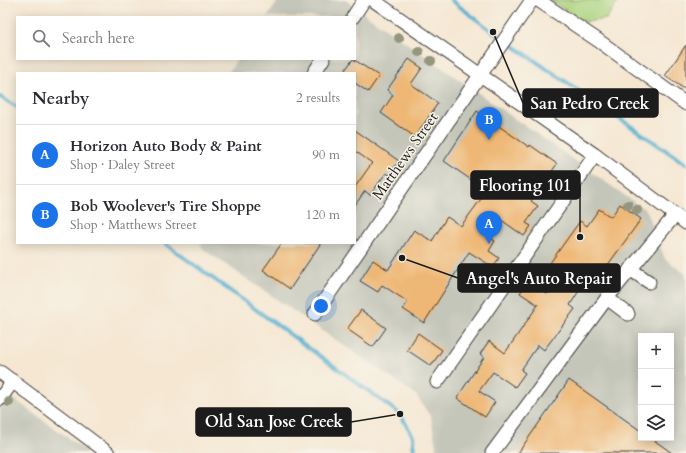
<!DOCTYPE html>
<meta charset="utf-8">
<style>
body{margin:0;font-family:Cardo,serif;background:#f7f7f7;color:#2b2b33}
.controls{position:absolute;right:12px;bottom:12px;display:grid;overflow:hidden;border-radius:0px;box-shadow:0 2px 10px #0003}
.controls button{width:36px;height:36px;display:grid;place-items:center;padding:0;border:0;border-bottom:1px solid #e1e1e2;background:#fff;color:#2b2b33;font:20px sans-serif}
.you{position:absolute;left:321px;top:306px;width:14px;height:14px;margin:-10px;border:3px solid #fff;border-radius:50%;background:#1a73e8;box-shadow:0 0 0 6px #1a73e833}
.badge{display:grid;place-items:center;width:26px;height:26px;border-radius:50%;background:#1a73e8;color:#fff;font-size:13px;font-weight:700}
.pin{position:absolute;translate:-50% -33px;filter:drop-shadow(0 1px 2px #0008)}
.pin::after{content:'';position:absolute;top:21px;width:14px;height:12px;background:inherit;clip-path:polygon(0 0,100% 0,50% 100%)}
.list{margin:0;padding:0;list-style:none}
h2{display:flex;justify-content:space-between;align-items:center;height:52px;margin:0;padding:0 16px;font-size:17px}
h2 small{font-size:13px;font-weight:400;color:#7c7c81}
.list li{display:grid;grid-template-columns:26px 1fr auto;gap:12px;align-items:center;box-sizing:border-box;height:60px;padding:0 16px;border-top:1px solid #e1e1e2}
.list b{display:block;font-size:15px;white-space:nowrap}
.list p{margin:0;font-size:13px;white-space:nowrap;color:#7c7c81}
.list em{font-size:13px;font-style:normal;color:#7c7c81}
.icon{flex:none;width:22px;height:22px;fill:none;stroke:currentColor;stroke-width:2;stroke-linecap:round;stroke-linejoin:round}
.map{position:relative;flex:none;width:686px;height:453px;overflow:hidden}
.search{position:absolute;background:#fff;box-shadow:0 2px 10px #0003;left:16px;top:16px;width:340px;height:44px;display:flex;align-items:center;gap:10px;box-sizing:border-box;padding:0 14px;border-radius:0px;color:#7c7c81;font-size:15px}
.panel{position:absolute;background:#fff;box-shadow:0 2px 10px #0003;left:16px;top:72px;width:340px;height:172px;border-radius:0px}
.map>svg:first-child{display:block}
.industrial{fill:#c4c6b9;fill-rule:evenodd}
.green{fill:#acd47f;stroke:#64784e}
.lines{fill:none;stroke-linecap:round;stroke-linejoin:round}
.stream{stroke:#51aecf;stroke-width:4}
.building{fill:#eeb775}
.minor-casing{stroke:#3d3a37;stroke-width:15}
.minor{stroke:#fff;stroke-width:13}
.tree{fill:#95967e}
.labels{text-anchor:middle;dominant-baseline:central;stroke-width:3;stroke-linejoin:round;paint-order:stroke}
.street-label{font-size:15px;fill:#1c1c1c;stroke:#f7f3e8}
.leader{fill:none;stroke:#1c1c1c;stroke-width:1.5}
.callout-dot{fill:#1c1c1c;stroke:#f7f3e8;stroke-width:1.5}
.callout{fill:#1c1c1c;stroke:#1c1c1c;stroke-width:1.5}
.callout-label{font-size:16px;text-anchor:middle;font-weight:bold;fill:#fff}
</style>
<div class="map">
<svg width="686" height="453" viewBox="0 0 686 453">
<rect width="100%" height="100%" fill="#f7f3e8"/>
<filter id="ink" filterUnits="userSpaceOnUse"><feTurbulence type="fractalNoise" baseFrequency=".025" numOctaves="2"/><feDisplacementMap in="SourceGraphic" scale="8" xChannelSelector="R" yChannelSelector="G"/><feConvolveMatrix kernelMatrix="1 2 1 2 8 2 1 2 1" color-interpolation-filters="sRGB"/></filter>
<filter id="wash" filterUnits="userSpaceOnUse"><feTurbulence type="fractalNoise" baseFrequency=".012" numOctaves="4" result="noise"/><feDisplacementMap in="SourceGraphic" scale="16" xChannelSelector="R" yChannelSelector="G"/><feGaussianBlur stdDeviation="0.9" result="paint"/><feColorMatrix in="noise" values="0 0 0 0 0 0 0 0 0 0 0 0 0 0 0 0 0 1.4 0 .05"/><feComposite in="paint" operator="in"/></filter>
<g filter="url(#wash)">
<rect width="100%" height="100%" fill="#f5e7d2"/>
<!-- industrial -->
<g class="industrial">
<path d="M 279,0 L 345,0 L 647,211 L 665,259 L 686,274 L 686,453 L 437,453 L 431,417 L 415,394 L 203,249 L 200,243 L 355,243 L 355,73 L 228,73 L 237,59 L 355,59 L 355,17 L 267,17 ZM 641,336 L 671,336 L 671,438 L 641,438 Z"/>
<path d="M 0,389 L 89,453 L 0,453 Z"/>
</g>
<!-- green -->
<path class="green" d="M 550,0 L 615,0 L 617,3 L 606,19 L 584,22 Z"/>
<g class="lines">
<!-- stream -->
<g class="stream">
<path d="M 451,0 L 493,32 L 686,164"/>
<path d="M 0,97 L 17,107"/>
<path d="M 164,243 L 400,414 L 413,436 L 414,453"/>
</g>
</g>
<g id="blocks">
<!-- building -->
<g class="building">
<path d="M 686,45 L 686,90 L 665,76 Z"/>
<path d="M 353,59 L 379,76 L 368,92 L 355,83 L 355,73 L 343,73 Z"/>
<path d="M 409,59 L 422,68 L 411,84 L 438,103 L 415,137 L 381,113 L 393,95 L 387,90 Z"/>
<path d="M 477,111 L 529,147 L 530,145 L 557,164 L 531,201 L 538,206 L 526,223 L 531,226 L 524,236 L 497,217 L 486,235 L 495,241 L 489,251 L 499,258 L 493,267 L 469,252 L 424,323 L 403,309 L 408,302 L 382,285 L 378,292 L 360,281 L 373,260 L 388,270 L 414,230 L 432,241 L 447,217 L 461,226 L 487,191 L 444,161 Z"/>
<path d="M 355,130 L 399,161 L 389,175 L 386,173 L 370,195 L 365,191 L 355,205 L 355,187 L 372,163 L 355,151 Z"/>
<path d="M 620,204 L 641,219 L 589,291 L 582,286 L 570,305 L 575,309 L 544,350 L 538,345 L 521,370 L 525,373 L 515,387 L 493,372 L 479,391 L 495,402 L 485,417 L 457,398 L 484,357 L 480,354 L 489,341 L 505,353 L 538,305 L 520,293 L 528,280 L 547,294 L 562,272 L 550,263 L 580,221 L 587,226 L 599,209 L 611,217 Z"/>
<path d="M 282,243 L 321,243 L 290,289 L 263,270 Z"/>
<path d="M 361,310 L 386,328 L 373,347 L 347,329 Z"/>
<path d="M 418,333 L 442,350 L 431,366 L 407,350 Z"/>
<path d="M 569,380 L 641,431 L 641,438 L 651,438 L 672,453 L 518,453 Z"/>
</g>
</g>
</g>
<g filter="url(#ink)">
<use href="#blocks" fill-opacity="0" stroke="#3d3a37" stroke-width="1"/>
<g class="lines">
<defs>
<g id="minor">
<path d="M 373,0 L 595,155 L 686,223"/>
<path d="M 538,0 L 599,41 L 686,104"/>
<path d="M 353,17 L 364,0"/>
<path d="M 314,73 L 323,59"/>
<path d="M 630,269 L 649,282"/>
<path d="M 315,314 L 532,0"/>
<path d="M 628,314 L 607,298 L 675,215"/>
<path d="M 0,372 L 108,453"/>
<path d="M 437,382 L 595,155"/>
<path d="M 0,399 L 13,381"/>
<path d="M 492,453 L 607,298"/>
</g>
</defs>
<!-- minor casing -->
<use href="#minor" class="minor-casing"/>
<!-- minor -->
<use href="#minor" class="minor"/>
</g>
<!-- trees -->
<g class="tree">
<circle cx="399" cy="38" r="5"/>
<circle cx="419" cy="52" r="5"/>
<circle cx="431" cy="61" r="5"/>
<circle cx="628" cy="205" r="5"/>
<circle cx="637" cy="210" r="5"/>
<circle cx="9" cy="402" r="5"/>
</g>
</g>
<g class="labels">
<!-- street labels -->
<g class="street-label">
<text transform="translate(405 156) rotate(-55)">Matthews Street</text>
</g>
</g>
<!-- callouts -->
<path class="leader" d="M493 32L523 103M580 237L580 185M402 258L458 278M400 414L351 422"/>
<g class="callout-dot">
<circle cx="493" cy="32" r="4"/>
<circle cx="580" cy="237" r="4"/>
<circle cx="402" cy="258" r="4"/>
<circle cx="400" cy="414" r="4"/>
</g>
<g class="callout">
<rect x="523" y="89" width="135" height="28" rx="4"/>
<rect x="471" y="171" width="109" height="28" rx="4"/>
<rect x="458" y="264" width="162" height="28" rx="4"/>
<rect x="196" y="408" width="155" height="28" rx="4"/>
</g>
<g class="callout-label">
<text x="590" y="109">San Pedro Creek</text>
<text x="525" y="191">Flooring 101</text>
<text x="539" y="284">Angel's Auto Repair</text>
<text x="274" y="427">Old San Jose Creek</text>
</g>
</svg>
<div class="controls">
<button>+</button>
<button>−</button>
<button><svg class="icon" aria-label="layers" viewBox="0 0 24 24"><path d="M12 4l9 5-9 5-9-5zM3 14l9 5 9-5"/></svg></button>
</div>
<div class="you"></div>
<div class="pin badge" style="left:489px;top:244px">A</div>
<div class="pin badge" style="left:489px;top:140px">B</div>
<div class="search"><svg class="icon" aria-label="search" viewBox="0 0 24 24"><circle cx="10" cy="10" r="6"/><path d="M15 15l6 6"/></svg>Search here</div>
<section class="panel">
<h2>Nearby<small>2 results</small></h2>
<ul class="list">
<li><span class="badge">A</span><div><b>Horizon Auto Body &amp; Paint</b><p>Shop · Daley Street</p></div><em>90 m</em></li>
<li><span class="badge">B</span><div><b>Bob Woolever's Tire Shoppe</b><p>Shop · Matthews Street</p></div><em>120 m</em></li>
</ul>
</section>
</div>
